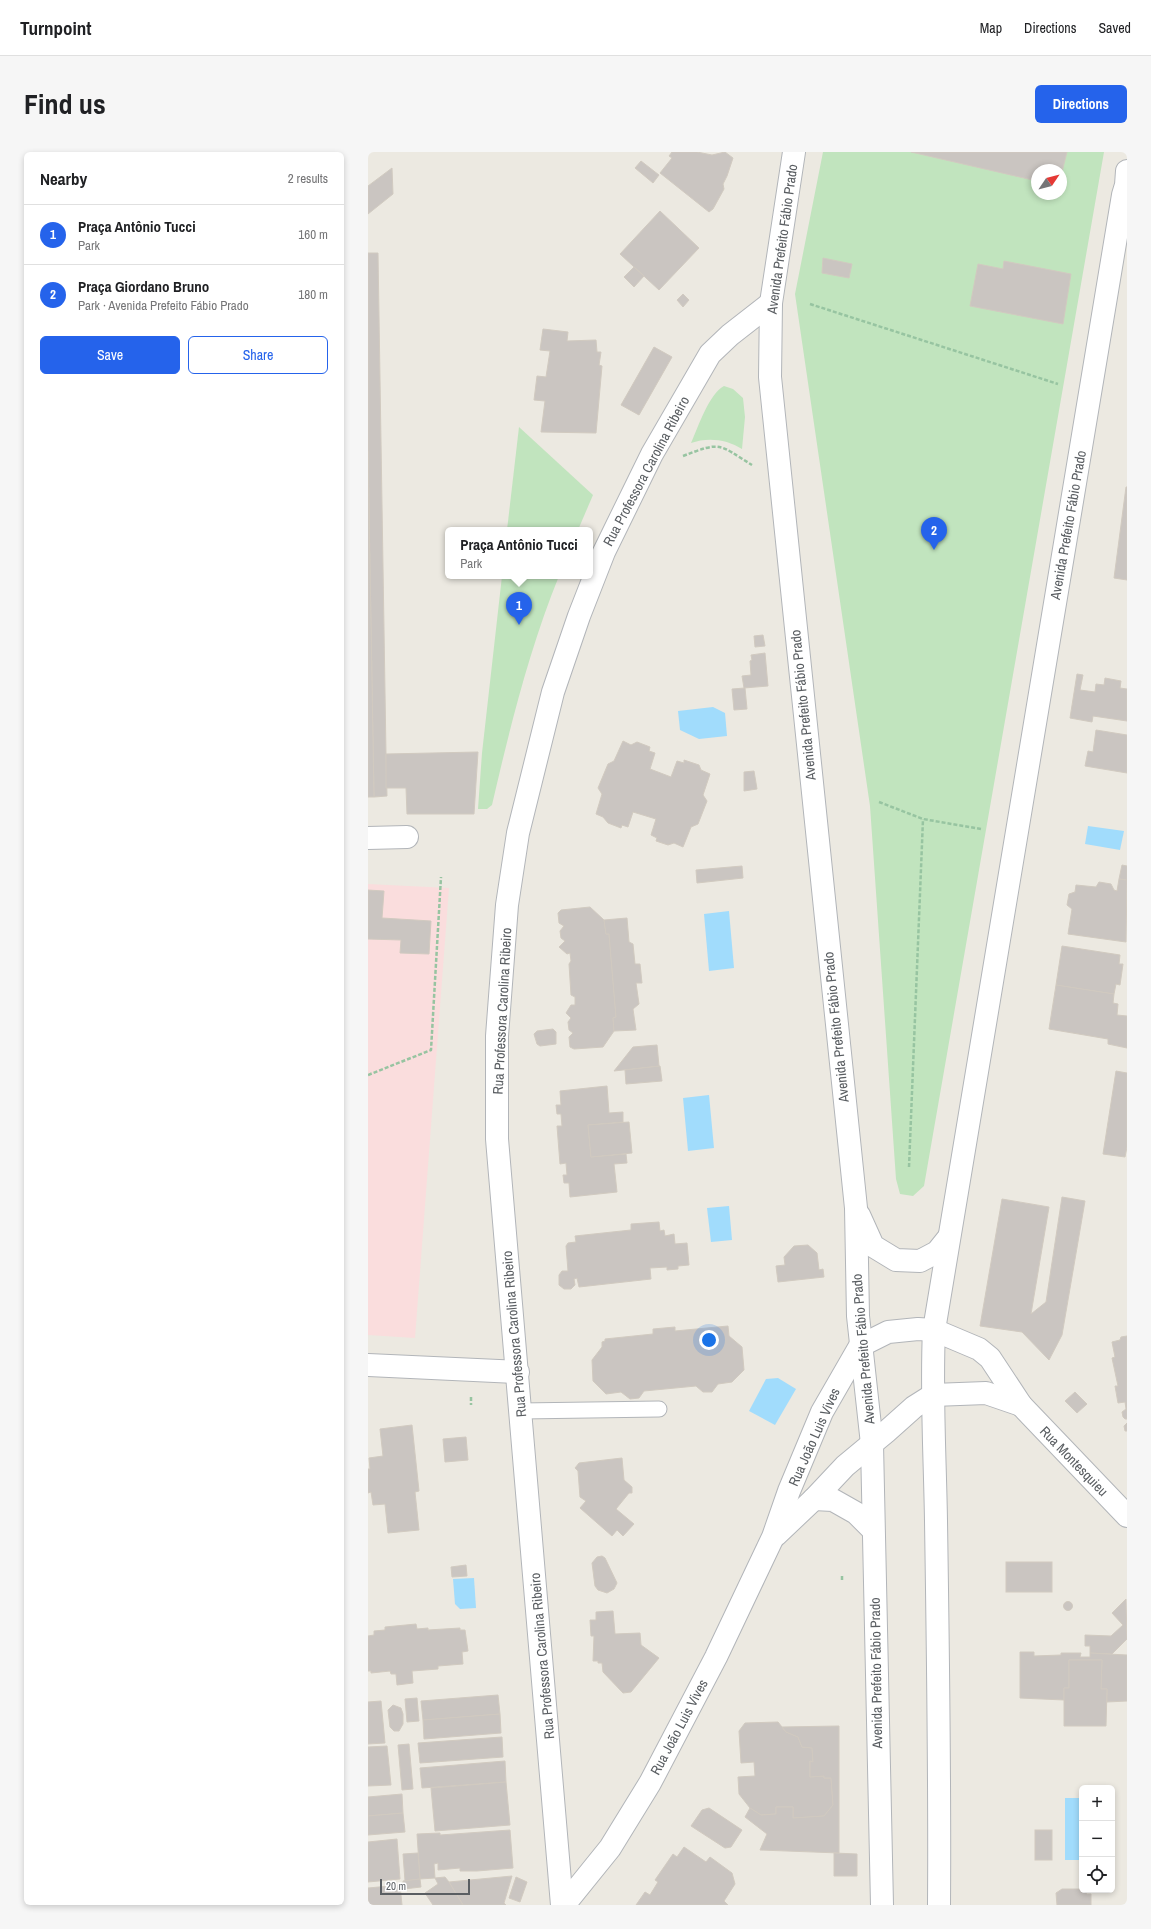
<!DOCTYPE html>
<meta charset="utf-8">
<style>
body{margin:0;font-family:"Archivo Narrow",sans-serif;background:#f6f6f6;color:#202124}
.controls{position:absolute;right:12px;bottom:12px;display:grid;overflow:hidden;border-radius:6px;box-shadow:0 2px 6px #0003}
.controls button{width:36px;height:36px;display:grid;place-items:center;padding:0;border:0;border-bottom:1px solid #e0e0e0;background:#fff;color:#202124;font:20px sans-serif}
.compass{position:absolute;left:663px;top:12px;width:36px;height:36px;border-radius:50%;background:#fff;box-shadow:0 2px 6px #0003;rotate:55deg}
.scale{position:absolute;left:12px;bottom:10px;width:90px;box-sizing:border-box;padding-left:4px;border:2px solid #5a5e62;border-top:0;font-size:11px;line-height:14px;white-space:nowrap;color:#5a5e62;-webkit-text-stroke:3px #fff;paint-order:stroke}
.you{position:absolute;left:341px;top:1188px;width:14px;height:14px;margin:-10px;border:3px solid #fff;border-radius:50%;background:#1a73e8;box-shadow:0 0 0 6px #1a73e833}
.badge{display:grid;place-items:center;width:26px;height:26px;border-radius:50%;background:#2563eb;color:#fff;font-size:13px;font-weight:700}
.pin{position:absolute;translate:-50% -33px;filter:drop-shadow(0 1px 2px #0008)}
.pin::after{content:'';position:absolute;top:21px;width:14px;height:12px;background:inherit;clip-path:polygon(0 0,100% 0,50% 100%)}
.popup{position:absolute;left:77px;top:375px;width:148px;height:52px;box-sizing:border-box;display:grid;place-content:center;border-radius:6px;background:#fff;filter:drop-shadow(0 1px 3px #0005);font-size:13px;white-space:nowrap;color:#757577}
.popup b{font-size:15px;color:#202124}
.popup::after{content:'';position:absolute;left:50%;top:100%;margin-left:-8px;border:8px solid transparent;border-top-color:#fff}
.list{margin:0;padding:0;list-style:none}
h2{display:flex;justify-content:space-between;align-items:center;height:52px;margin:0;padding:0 16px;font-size:17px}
h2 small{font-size:13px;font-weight:400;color:#757577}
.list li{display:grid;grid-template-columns:26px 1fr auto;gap:12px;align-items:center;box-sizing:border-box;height:60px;padding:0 16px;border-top:1px solid #e0e0e0}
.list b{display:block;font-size:15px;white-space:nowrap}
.list p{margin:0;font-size:13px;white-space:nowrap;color:#757577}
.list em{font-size:13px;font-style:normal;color:#757577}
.actions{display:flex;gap:8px;padding:12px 16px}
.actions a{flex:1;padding:9px 0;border:1px solid #2563eb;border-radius:6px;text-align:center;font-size:14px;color:#2563eb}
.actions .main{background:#2563eb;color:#fff}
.icon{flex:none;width:22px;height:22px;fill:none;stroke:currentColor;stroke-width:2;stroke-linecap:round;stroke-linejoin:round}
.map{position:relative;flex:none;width:759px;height:1753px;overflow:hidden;border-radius:6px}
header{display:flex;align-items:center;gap:24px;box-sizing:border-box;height:56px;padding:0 20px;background:#fff;border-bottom:1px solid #e0e0e0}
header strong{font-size:19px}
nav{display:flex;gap:22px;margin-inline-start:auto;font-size:14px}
.intro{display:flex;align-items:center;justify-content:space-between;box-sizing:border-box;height:96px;padding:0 24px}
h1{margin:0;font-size:28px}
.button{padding:10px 18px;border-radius:6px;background:#2563eb;color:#fff;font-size:14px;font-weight:700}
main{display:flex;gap:24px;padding:0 24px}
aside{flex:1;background:#fff;border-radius:6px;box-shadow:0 2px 6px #0003}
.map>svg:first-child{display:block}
.medical{fill:#fadddd}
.green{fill:#c1e4be;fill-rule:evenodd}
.water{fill:#a1dcfc}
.building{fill:#cac5c1;stroke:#d1cac0}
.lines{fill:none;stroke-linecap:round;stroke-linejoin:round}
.lane-casing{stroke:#b2b5b9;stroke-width:17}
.street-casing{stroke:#b2b5b9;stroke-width:24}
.path{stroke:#97c4a1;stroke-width:2.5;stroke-dasharray:4 2;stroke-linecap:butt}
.lane{stroke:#fff;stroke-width:15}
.street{stroke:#fff;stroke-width:22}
.labels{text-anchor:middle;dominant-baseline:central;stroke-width:3.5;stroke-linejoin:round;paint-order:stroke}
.street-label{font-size:14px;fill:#5a5e62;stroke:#fff}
</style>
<header>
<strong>Turnpoint</strong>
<nav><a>Map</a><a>Directions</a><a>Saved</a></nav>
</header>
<div class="intro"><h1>Find us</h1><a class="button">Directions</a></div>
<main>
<aside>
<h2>Nearby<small>2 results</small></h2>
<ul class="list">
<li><span class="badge">1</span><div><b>Praça Antônio Tucci</b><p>Park</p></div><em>160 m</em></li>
<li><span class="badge">2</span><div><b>Praça Giordano Bruno</b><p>Park · Avenida Prefeito Fábio Prado</p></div><em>180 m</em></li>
</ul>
<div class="actions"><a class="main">Save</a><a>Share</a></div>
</aside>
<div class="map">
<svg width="759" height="1753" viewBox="0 0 759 1753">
<rect width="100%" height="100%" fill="#ece9e1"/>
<!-- medical -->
<path class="medical" d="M 0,732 L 81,736 L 47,1186 L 0,1183 Z"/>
<!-- green -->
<g class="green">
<path d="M 455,0 L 736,0 L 556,1034 L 545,1044 L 532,1042 L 528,1027 L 502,654 L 427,142 ZM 669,18 L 693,18 L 693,42 L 669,42 Z"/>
<path d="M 356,234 L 365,237 L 375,246 L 377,265 L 374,297 C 359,287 339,285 323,291 C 330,275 341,242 356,234 Z"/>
<path d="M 151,275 L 225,343 L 210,378 L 139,378 Z"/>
<path d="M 134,424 L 191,424 C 161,498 142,575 124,653 L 119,657 L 110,657 L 114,601 Z"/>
</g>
<!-- water -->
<g class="water">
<path d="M 345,555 L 357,561 L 359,584 L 331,587 L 312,578 L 310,559 Z"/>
<path d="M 720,674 L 756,679 L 752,698 L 717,692 Z"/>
<path d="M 361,759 L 366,816 L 341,819 L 336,762 Z"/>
<path d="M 341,943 L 346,996 L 320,999 L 315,946 Z"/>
<path d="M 361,1054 L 364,1088 L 343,1090 L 339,1056 Z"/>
<path d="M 410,1226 L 428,1237 L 407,1273 L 381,1259 L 398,1227 Z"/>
<path d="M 106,1426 L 108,1456 L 92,1457 L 87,1452 L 85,1427 Z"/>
<rect x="697" y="1646" width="17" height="62"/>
</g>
<!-- building -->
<g class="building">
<path d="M 304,0 L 329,0 L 344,3 L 357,0 L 365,6 L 359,24 L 355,32 L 356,37 L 345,57 L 341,60 L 292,21 L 304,6 L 301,4 Z"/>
<path d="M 543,0 L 699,0 L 693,24 L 693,18 L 669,18 L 669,29 Z"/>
<path d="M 273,9 L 291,23 L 285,31 L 267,16 Z"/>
<path d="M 24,16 L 25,42 L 0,62 L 0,34 Z"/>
<path d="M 292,59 L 331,96 L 291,138 L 252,102 Z"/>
<path d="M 0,101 L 10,101 L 18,602 L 19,644 L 6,645 L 0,299 Z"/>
<path d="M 455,106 L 484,112 L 481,126 L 454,121 Z"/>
<path d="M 636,109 L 703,122 L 695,172 L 602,154 L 610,112 L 635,117 Z"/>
<path d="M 266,115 L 276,124 L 266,135 L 256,125 Z"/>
<path d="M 315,142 L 321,148 L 315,155 L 309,148 Z"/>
<path d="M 175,177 L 200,180 L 199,189 L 228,188 L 229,200 L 233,200 L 231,213 L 234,214 L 228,281 L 173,280 L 177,249 L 166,248 L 169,224 L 178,225 L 182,199 L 172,198 Z"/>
<path d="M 286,195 L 304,205 L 271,263 L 253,253 Z"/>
<path d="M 0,299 L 6,645 L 0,645 Z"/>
<path d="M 758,335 L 759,335 L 759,428 L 746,426 Z"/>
<path d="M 395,483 L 397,494 L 387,495 L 386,484 Z"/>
<path d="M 397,501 L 400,534 L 376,536 L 374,524 L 383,523 L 382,509 L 384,508 L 383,503 Z"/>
<path d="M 709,522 L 715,523 L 712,538 L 727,540 L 728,532 L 736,533 L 737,526 L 753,529 L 752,536 L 759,537 L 759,569 L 725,564 L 724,570 L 702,566 Z"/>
<path d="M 377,536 L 379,557 L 366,558 L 364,537 Z"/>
<path d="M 728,578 L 759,583 L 759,621 L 717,614 L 720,599 L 725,600 Z"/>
<path d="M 255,589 L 263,593 L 269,590 L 282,595 L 281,599 L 287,601 L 282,617 L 303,625 L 309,609 L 316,611 L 316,608 L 331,613 L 333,618 L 342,622 L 335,643 L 339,649 L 330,672 L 323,675 L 315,695 L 306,691 L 300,693 L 288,689 L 289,686 L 283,683 L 288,667 L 265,660 L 260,675 L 254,673 L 253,676 L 240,671 L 235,665 L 228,662 L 234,642 L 230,636 L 240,612 L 246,609 Z"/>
<path d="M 110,600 L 106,662 L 39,662 L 38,636 L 18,636 L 18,602 Z"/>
<path d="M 386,619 L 389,637 L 376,639 L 376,620 Z"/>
<path d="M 754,713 L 759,714 L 759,728 L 751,727 Z"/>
<path d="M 374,714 L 375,726 L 329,731 L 328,718 Z"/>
<path d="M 751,727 L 759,728 L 758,790 L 700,782 L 704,757 L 699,753 L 701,742 L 707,740 L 708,733 L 728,735 L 731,730 L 743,732 L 746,738 L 749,739 Z"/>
<path d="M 0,738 L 16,739 L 14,766 L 63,769 L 61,802 L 32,801 L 33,788 L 0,787 Z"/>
<path d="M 222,755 L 236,768 L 238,782 L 241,782 L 248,865 L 245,866 L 246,879 L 235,895 L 206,897 L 202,895 L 201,885 L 205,881 L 201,878 L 200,870 L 203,866 L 198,861 L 203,853 L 207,853 L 207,845 L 203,843 L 201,812 L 203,809 L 202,801 L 199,802 L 191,795 L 197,789 L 193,786 L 192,779 L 196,774 L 191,771 L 190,761 L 193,758 Z"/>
<path d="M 259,766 L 261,790 L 265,792 L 267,812 L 272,812 L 274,831 L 268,831 L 271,852 L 265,857 L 268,878 L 246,879 L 245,866 L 248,865 L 241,782 L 238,782 L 236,768 Z"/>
<path d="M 694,794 L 752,803 L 751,812 L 755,812 L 752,833 L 748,832 L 746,842 L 688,833 Z"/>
<path d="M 688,833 L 746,842 L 745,851 L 750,852 L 749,863 L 759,864 L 759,896 L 740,892 L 740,887 L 681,877 Z"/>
<path d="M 185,877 L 188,880 L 188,892 L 172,894 L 169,892 L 166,882 L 169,879 Z"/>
<path d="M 289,893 L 291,914 L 246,919 L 265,895 Z"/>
<path d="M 292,914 L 294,929 L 258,932 L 257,918 Z"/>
<path d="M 748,919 L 759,921 L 759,995 L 757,1005 L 735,1002 Z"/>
<path d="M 239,934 L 241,961 L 255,960 L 255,970 L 220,973 L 223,1005 L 258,1002 L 259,1011 L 246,1012 L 249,1040 L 202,1045 L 201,1031 L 196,1031 L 195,1023 L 199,1023 L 198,1011 L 192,1012 L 189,974 L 194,974 L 193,962 L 189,962 L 188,953 L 193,953 L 192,939 Z"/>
<path d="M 261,970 L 264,1001 L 223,1005 L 220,973 Z"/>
<path d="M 694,1045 L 717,1049 L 694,1183 L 681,1208 L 654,1180 L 612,1174 L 634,1047 L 681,1055 L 663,1162 L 678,1150 Z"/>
<path d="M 291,1070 L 292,1079 L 296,1078 L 297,1084 L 306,1082 L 307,1092 L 319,1091 L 321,1113 L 310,1114 L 310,1117 L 299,1118 L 299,1115 L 282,1116 L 283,1127 L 211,1135 L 209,1126 L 206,1127 L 207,1133 L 203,1137 L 196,1137 L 191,1133 L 191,1123 L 194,1119 L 200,1119 L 198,1094 L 200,1091 L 208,1090 L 207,1084 L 263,1078 L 263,1072 Z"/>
<path d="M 440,1093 L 449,1101 L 451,1118 L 455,1117 L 456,1125 L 410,1130 L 408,1114 L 417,1113 L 416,1105 L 426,1094 Z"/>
<path d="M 360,1174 L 361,1184 L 374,1195 L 376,1218 L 364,1230 L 350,1232 L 344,1240 L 335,1240 L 328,1234 L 276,1239 L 271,1246 L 262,1247 L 253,1240 L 238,1242 L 225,1229 L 224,1208 L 234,1195 L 234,1190 L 237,1189 L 237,1187 L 285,1182 L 285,1177 L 307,1175 L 307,1179 Z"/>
<path d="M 759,1184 L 759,1267 L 757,1267 L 755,1265 L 754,1260 L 758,1257 L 757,1250 L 750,1251 L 747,1234 L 750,1234 L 744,1206 L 747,1205 L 744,1190 L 752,1188 L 753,1185 Z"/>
<path d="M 707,1240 L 719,1252 L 709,1261 L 697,1249 Z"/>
<path d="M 759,1271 L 759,1279 L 757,1279 L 756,1274 Z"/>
<path d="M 44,1273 L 51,1339 L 47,1340 L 51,1378 L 20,1381 L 17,1352 L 5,1353 L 3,1340 L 0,1341 L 0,1317 L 2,1317 L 1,1306 L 15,1304 L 12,1277 Z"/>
<path d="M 98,1285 L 100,1308 L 77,1310 L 75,1287 Z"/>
<path d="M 254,1306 L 256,1328 L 264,1335 L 264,1341 L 261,1341 L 248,1357 L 266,1372 L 255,1384 L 249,1378 L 244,1384 L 212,1356 L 218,1349 L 212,1345 L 210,1319 L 207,1316 L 211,1311 Z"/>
<path d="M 234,1404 L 237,1406 L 249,1431 L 246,1437 L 239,1441 L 230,1438 L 227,1434 L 224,1411 L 229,1405 Z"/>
<rect x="638" y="1410" width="46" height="30"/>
<path d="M 98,1413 L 99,1424 L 84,1425 L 83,1415 Z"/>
<path d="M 758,1447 L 759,1487 L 743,1503 L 743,1502 L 722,1501 L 722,1494 L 717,1494 L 717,1483 L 743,1484 L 755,1473 L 744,1461 Z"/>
<circle cx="700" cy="1454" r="4.5"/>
<path d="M 245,1459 L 247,1482 L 272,1481 L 273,1493 L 291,1506 L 263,1540 L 255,1541 L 235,1520 L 234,1511 L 230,1511 L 230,1509 L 225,1509 L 226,1484 L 223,1484 L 222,1468 L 228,1468 L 228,1460 Z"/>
<path d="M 48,1472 L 49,1477 L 60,1476 L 60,1478 L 92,1476 L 92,1478 L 97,1478 L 100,1499 L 94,1500 L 95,1512 L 70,1514 L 70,1517 L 44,1519 L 45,1531 L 29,1533 L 28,1522 L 23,1522 L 22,1519 L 3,1521 L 3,1519 L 0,1519 L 0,1484 L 6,1483 L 6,1479 L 17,1478 L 17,1475 Z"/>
<path d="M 652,1500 L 666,1500 L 666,1504 L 693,1503 L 693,1501 L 713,1501 L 712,1505 L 722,1505 L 722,1501 L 759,1503 L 759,1549 L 739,1550 L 739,1537 L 733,1537 L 734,1508 L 701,1508 L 701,1536 L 696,1536 L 696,1548 L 652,1546 Z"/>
<path d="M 701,1508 L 734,1508 L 733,1537 L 739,1537 L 738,1574 L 696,1574 L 696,1536 L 701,1536 Z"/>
<path d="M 130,1543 L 132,1562 L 55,1568 L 53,1549 Z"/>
<path d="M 49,1546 L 51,1569 L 39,1570 L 37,1547 Z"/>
<path d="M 13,1549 L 17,1591 L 0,1592 L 0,1550 Z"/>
<path d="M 25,1553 L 33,1556 L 35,1562 L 35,1572 L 31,1579 L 26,1579 L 22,1575 L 20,1558 Z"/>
<path d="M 132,1562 L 133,1581 L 56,1587 L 55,1568 Z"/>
<path d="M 410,1570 L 418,1580 L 430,1585 L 434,1595 L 444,1596 L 445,1610 L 442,1609 L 442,1625 L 456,1624 L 456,1626 L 463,1626 L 465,1653 L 456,1664 L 425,1666 L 425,1655 L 408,1655 L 408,1662 L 393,1663 L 382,1656 L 371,1642 L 370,1625 L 387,1624 L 386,1610 L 373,1611 L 371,1579 L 377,1571 Z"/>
<path d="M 471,1574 L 471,1701 L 392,1698 L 399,1682 L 377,1665 L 382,1656 L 393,1663 L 408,1662 L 408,1655 L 425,1655 L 425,1666 L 456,1664 L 465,1653 L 463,1626 L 456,1626 L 456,1624 L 442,1625 L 442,1609 L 445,1610 L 444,1596 L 434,1595 L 430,1585 L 418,1580 L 414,1575 Z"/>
<path d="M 134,1585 L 135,1605 L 52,1611 L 50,1591 Z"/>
<path d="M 41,1592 L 45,1637 L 34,1638 L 30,1593 Z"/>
<path d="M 19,1594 L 23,1633 L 0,1634 L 0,1595 Z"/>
<path d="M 137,1609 L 138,1630 L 54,1636 L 52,1616 Z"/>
<path d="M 138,1630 L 142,1673 L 67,1679 L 63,1636 Z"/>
<path d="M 34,1642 L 35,1661 L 0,1664 L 0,1645 Z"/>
<path d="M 341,1656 L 374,1678 L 363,1695 L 357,1696 L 323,1674 L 334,1658 Z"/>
<path d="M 35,1661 L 37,1680 L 0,1683 L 0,1664 Z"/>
<path d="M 142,1678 L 145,1716 L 109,1719 L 92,1719 L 92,1716 L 70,1718 L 70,1711 L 66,1712 L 67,1726 L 52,1727 L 49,1682 L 72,1681 L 72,1683 Z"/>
<rect x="667" y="1678" width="17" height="30"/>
<path d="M 29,1687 L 32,1727 L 0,1730 L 0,1690 Z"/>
<path d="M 316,1695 L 338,1710 L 342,1705 L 364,1721 L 367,1732 L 356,1749 L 360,1753 L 268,1753 L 277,1740 L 282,1743 L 290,1730 L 287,1728 L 305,1702 L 309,1705 Z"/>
<path d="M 50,1701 L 52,1727 L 37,1729 L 35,1702 Z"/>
<path d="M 466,1701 L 489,1702 L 489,1724 L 466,1724 Z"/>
<path d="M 144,1724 L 136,1751 L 138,1753 L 95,1753 L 81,1730 Z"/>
<path d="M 77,1725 L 81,1730 L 95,1753 L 65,1753 L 57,1741 L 70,1732 L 67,1726 Z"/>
<path d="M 148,1725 L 159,1730 L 152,1750 L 141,1746 Z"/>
<path d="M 52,1727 L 53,1735 L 36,1737 L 35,1729 Z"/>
<path d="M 32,1733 L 34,1753 L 0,1753 L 0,1736 Z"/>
<path d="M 694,1737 L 714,1737 L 719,1742 L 723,1742 L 723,1753 L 689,1753 L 688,1741 Z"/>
</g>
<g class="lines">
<defs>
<path id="lane" d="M 153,1259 L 291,1257"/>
<g id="street">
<path d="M 426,0 L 403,151 L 402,225 L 488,1056 L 490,1164 L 504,1292 L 514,1753"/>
<path d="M 0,686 L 39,685"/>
<path d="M 491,1063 L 505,1094 L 528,1108 L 552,1109 L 569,1100 L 581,1085"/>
<path d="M 0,1213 L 150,1220"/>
<path d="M 446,1347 L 465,1348 L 488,1361 L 505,1378"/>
<path d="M 408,1383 L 446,1347 L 477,1314 L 518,1280 L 546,1255 L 565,1243 L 618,1241 L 653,1253"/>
<path d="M 194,1753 L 129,987 L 129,884 L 139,753 L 150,681 L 185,540 L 211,464 L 236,400 L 284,302 L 342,202 L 362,183 L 403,151"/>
<path d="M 196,1753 L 242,1696 L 282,1631 L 348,1505 L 405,1385 L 421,1339 L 454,1260 L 492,1194 L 520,1180 L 550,1177 L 566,1178 L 611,1197 L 622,1206 L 653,1253 L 759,1364"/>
<path d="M 571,1753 C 572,1625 570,1497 568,1369 C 567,1305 563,1241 566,1178 L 755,43 L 758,33 L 759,19"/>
</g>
</defs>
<!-- lane casing -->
<use href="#lane" class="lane-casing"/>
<!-- street casing -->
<use href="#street" class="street-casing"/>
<!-- path -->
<g class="path">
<path d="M 442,152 L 690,232"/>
<path d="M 315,304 C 354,289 350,292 384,313"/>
<path d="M 511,650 L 555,667 L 613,677"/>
<path d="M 0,923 L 63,898 L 73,725"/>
<path d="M 541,1015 L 555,667"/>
<path d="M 103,1245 L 103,1253"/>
<path d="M 474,1428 L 474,1424"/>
</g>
<!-- lane -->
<use href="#lane" class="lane"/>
<!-- street -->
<use href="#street" class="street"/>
</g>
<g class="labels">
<!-- street labels -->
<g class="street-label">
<text transform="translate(414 87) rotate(-82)">Avenida Prefeito Fábio Prado</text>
<text transform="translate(278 319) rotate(-62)">Rua Professora Carolina Ribeiro</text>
<text transform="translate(700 373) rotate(-80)">Avenida Prefeito Fábio Prado</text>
<text transform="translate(435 553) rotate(-96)">Avenida Prefeito Fábio Prado</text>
<text transform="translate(134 859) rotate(-87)">Rua Professora Carolina Ribeiro</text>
<text transform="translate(468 875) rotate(-96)">Avenida Prefeito Fábio Prado</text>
<text transform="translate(146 1182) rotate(-95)">Rua Professora Carolina Ribeiro</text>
<text transform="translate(495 1197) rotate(-95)">Avenida Prefeito Fábio Prado</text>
<text transform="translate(446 1285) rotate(-66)">Rua João Luis Vives</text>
<text transform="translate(706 1309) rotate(46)">Rua Montesquieu</text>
<text transform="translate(174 1504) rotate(-95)">Rua Professora Carolina Ribeiro</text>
<text transform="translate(508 1521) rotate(-91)">Avenida Prefeito Fábio Prado</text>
<text transform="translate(311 1575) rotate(-62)">Rua João Luis Vives</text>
</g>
</g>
</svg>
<div class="controls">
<button>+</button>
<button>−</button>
<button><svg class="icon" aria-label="locate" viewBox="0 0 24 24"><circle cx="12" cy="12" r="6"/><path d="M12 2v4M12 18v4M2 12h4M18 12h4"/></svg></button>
</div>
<svg class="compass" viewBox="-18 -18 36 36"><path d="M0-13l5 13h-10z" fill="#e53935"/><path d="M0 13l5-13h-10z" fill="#757577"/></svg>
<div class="scale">20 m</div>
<div class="you"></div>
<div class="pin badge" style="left:151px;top:473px">1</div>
<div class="popup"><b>Praça Antônio Tucci</b>Park</div>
<div class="pin badge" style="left:566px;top:398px">2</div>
</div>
</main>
